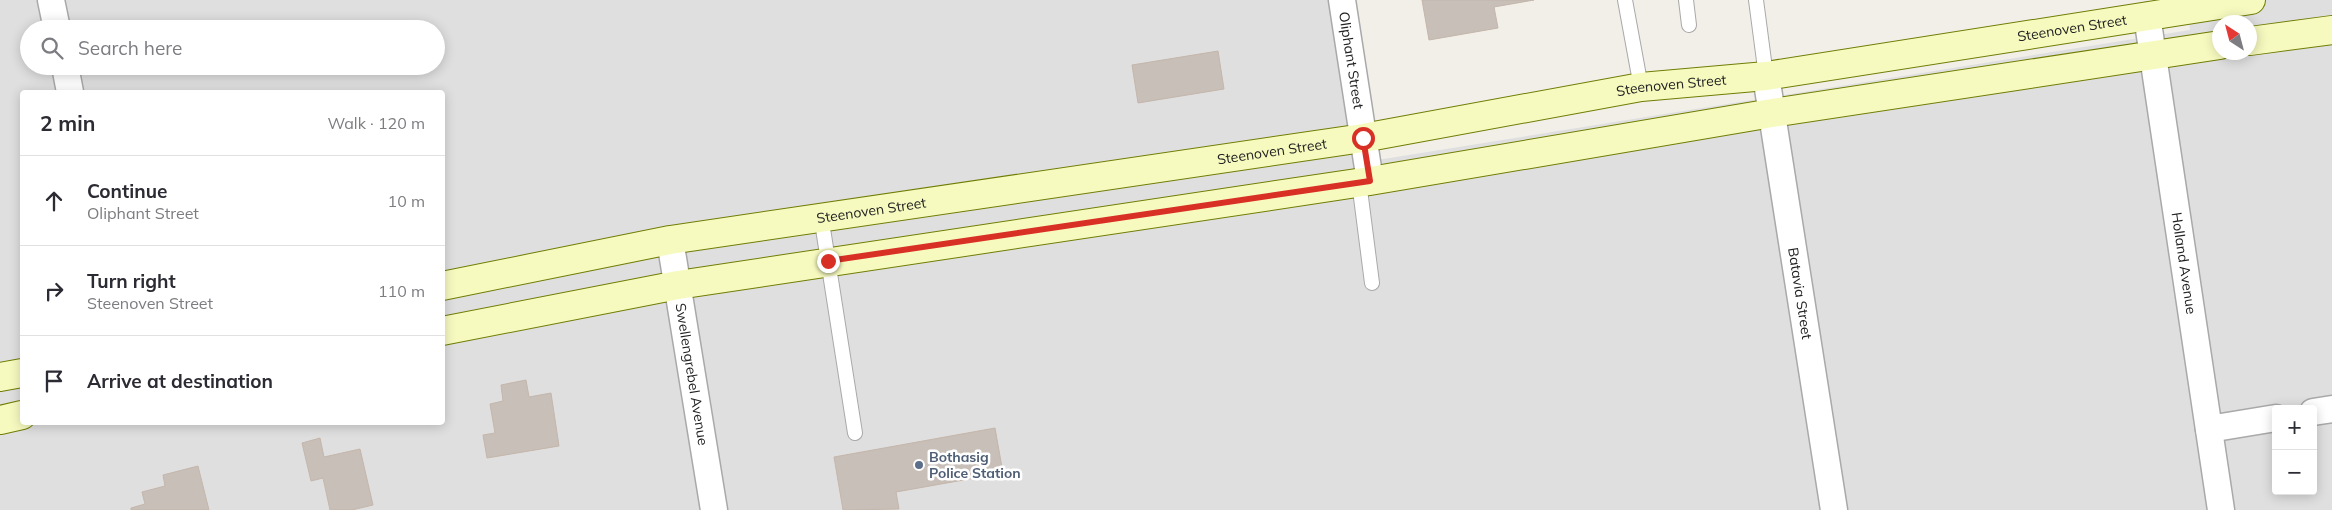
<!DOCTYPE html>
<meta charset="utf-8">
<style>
body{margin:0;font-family:Mulish,sans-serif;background:#f2f2f3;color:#2b2b33}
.controls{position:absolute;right:15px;bottom:15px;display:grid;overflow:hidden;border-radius:5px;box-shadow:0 2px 12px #0003}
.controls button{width:45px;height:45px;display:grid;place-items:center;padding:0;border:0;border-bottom:1px solid #e1e1e2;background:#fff;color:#2b2b33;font:25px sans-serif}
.compass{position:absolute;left:2212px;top:15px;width:45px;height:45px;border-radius:50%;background:#fff;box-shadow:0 2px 12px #0003;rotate:324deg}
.stop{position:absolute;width:15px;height:15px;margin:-11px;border:4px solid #d93025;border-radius:50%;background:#fff}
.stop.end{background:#d93025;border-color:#fff;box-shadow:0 1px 5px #0008}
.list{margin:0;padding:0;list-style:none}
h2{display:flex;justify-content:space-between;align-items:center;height:65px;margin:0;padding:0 20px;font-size:21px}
h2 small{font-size:16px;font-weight:400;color:#7c7c81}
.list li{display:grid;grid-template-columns:32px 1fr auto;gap:15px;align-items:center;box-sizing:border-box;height:90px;padding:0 20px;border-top:1px solid #e1e1e2}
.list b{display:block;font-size:19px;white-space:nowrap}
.list p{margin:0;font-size:16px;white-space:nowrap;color:#7c7c81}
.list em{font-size:16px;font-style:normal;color:#7c7c81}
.icon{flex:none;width:28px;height:28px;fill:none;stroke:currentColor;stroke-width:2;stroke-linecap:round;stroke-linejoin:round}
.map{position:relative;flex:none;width:2332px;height:510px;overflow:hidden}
.search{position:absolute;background:#fff;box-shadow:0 2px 12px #0003;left:20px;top:20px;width:425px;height:55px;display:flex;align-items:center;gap:12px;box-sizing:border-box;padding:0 18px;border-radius:28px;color:#7c7c81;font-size:19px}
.panel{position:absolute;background:#fff;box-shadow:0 2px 12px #0003;left:20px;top:90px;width:425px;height:335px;border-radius:5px}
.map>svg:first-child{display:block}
.residential{fill:#e0dfdf;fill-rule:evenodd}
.building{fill:#c7bfb8;stroke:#c4b6ab}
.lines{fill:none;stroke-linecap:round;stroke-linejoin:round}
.lane-casing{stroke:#a9a9a9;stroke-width:16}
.street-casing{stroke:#a9a9a9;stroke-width:29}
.secondary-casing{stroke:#707d05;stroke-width:30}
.lane{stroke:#fff;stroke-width:14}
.street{stroke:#fff;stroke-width:26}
.secondary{stroke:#f7fabf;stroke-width:28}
.route{stroke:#d93025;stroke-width:6}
.service-dot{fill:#5c6f8a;stroke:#fff;stroke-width:2}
.labels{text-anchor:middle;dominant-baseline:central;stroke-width:5;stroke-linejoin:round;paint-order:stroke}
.street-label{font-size:14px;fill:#222;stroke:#fff}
.service-label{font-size:14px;font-weight:bold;fill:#4e5e75;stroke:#fff;text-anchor:start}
</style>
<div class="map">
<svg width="2332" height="510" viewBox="0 0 2332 510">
<rect width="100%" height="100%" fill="#f2efe9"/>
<!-- residential -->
<path class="residential" d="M 0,0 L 1340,0 L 1365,162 L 2190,30 L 2186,0 L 2332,0 L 2332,510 L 0,510 ZM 2220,22 L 2250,22 L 2250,52 L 2220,52 ZM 29,29 L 436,29 L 436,66 L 29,66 ZM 22,92 L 442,92 L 442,422 L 22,422 ZM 2276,409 L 2313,409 L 2313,491 L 2276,491 Z"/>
<!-- building -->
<g class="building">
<path d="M 1422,0 L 1534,0 L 1494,7 L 1498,28 L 1429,40 Z"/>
<path d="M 1218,51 L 1224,89 L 1138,103 L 1132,65 Z"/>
<path d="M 526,380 L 529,397 L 551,393 L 559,446 L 487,458 L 483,435 L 495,433 L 490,404 L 503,401 L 501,385 Z"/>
<path d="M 995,428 L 1003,473 L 896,492 L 899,509 L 843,510 L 834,457 Z"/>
<path d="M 320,438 L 324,457 L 360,449 L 373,505 L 352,510 L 330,510 L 323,478 L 311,481 L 302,443 Z"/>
<path d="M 198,466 L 209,510 L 131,510 L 131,508 L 145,504 L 142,492 L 165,486 L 163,475 Z"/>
</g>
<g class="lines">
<defs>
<g id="lane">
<path d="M 1625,0 L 1641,87"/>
<path d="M 1686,0 L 1689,25"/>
<path d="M 1756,0 L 1766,76"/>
<path d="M 1359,182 L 1372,283"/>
<path d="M 821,216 L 855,433"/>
</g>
<g id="street">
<path d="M 51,0 L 57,29"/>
<path id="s1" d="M 1342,0 L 1370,181"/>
<path id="s2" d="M 2147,16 L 2221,510"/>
<path d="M 65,66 L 70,92"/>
<path id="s3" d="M 1766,76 L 1834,510"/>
<path id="s4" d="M 670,240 L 714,510"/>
<path d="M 2313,412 L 2332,409"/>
<path d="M 2209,429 L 2276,418"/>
</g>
<g id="secondary">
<path d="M 2250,41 L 2332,30"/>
<path id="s5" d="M 442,286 L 670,240 L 1363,138 L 1641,87 L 1766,76 L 2251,0"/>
<path d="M 442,331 L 678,285 L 1370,181 L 1772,113 L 2220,45"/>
<path d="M 0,377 L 22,373"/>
<path d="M 0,420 L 22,415"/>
</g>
</defs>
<!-- lane casing -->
<use href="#lane" class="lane-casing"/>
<!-- street casing -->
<use href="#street" class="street-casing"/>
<!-- secondary casing -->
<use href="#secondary" class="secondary-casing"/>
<!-- lane -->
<use href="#lane" class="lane"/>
<!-- street -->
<use href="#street" class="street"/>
<!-- secondary -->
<use href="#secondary" class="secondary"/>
</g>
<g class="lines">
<!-- route -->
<path class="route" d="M 828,261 L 1370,181 L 1363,138"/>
</g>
<!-- markers -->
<circle class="service-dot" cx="919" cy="465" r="5"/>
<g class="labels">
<!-- street labels -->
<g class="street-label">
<text stroke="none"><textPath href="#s5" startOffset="1651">Steenoven Street</textPath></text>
<text stroke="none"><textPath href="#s1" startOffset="61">Oliphant Street</textPath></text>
<text stroke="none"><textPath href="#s5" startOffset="1246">Steenoven Street</textPath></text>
<text stroke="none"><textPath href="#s5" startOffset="841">Steenoven Street</textPath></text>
<text stroke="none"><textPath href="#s5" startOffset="436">Steenoven Street</textPath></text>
<text stroke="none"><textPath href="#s2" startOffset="250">Holland Avenue</textPath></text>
<text stroke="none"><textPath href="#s3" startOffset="220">Batavia Street</textPath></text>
<text stroke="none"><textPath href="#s4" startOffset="136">Swellengrebel Avenue</textPath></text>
</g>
<!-- service labels -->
<g class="service-label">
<text x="929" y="457">Bothasig<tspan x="929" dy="16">Police Station</tspan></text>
</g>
</g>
</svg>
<div class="controls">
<button>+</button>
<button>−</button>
</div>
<svg class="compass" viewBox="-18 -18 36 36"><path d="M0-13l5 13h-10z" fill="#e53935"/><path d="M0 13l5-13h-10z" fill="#7c7c81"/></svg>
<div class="stop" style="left:1363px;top:138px"></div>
<div class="stop end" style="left:828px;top:261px"></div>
<div class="search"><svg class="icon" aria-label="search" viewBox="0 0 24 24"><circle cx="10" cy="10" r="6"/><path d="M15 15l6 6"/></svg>Search here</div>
<section class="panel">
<h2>2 min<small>Walk · 120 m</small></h2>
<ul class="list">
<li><svg class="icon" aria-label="ahead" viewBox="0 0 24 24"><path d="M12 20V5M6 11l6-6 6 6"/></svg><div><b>Continue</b><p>Oliphant Street</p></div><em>10 m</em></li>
<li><svg class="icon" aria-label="right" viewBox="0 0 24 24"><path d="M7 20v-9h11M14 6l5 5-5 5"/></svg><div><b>Turn right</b><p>Steenoven Street</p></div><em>110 m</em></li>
<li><svg class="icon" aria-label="arrive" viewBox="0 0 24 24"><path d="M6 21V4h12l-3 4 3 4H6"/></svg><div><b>Arrive at destination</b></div></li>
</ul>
</section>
</div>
